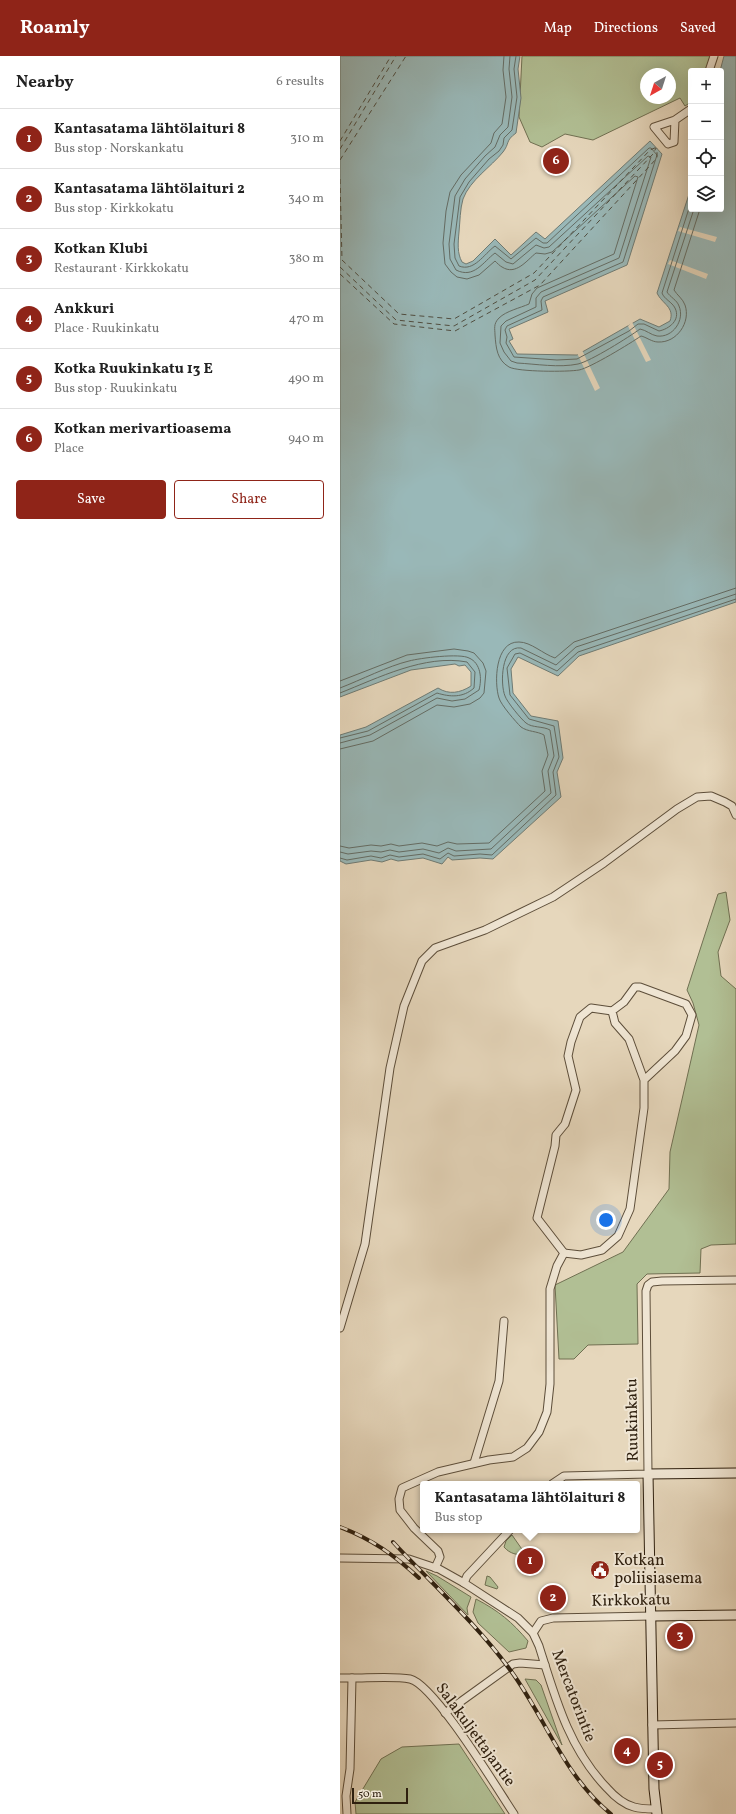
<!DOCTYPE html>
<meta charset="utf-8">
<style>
body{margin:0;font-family:Vollkorn,serif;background:#f6f6f6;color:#222}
.controls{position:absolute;right:12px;top:12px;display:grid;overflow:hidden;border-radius:4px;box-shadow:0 4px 16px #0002}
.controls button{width:36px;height:36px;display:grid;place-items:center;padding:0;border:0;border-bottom:1px solid #e0e0e0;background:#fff;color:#222;font:20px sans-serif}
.compass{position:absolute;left:300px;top:12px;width:36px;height:36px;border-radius:50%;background:#fff;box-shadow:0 4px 16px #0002;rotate:219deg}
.scale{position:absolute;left:12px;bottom:10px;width:56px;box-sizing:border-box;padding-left:4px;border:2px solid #2f200f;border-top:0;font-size:11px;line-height:14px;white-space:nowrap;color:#2f200f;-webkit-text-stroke:3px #efe5d3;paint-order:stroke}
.you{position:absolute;left:266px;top:1164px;width:14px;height:14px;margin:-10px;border:3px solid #fff;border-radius:50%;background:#1a73e8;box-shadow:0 0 0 6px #1a73e833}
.badge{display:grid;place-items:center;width:26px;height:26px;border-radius:50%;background:#8f2418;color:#fff;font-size:13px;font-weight:700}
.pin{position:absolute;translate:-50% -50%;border:2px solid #fff;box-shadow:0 1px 4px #0006}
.popup{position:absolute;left:80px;top:1425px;width:220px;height:52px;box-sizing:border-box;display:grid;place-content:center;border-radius:4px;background:#fff;filter:drop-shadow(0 1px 3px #0005);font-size:13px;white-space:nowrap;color:#767676}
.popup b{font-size:15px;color:#222}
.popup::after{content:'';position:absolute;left:50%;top:100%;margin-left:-8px;border:8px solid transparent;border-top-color:#fff}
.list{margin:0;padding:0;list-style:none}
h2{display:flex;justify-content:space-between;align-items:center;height:52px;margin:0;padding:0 16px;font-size:17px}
h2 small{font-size:13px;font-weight:400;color:#767676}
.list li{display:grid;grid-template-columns:26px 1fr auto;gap:12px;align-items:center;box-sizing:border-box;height:60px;padding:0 16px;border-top:1px solid #e0e0e0}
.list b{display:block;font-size:15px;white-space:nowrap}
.list p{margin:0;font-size:13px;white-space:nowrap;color:#767676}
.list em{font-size:13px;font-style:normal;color:#767676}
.actions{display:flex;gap:8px;padding:12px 16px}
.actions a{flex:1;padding:9px 0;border:1px solid #8f2418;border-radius:4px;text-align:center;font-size:14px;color:#8f2418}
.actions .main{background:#8f2418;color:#fff}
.icon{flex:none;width:22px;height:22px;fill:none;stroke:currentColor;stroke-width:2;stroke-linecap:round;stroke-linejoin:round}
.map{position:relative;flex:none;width:396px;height:1758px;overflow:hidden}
header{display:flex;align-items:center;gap:24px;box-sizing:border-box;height:56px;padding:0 20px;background:#8f2418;color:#fff}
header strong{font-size:19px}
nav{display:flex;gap:22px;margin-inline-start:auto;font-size:14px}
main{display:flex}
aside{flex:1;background:#fff}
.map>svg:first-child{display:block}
.green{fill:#b1bf94;stroke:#707052;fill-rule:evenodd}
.water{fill:#99b8b8;stroke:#6f7b74}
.pier{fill:#e6d7bc}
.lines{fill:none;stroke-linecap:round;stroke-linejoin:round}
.shore{stroke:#646c64;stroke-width:1}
.ferry{stroke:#4f4e42;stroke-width:1;stroke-dasharray:5 4;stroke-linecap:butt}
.street-casing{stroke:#5d4e3a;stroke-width:9}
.secondary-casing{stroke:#2f200f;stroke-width:11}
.street{stroke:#efe5d3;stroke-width:7}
.secondary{stroke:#efe5d3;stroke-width:9}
.rail-casing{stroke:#2f200f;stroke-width:4}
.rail{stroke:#efe5d3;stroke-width:2.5;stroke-dasharray:8;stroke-linecap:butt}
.labels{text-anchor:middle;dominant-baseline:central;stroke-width:4;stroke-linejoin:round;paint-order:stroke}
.street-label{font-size:16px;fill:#2f200f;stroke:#efe5d3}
.poi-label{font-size:16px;fill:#2f200f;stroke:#efe5d3;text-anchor:start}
</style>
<header>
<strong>Roamly</strong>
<nav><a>Map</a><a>Directions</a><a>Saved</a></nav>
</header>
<main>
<aside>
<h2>Nearby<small>6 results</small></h2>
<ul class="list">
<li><span class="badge">1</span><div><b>Kantasatama lähtölaituri 8</b><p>Bus stop · Norskankatu</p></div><em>310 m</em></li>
<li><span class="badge">2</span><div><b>Kantasatama lähtölaituri 2</b><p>Bus stop · Kirkkokatu</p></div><em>340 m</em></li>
<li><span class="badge">3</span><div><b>Kotkan Klubi</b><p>Restaurant · Kirkkokatu</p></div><em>380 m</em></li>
<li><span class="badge">4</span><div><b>Ankkuri</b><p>Place · Ruukinkatu</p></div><em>470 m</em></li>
<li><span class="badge">5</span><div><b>Kotka Ruukinkatu 13 E</b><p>Bus stop · Ruukinkatu</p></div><em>490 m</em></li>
<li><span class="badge">6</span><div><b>Kotkan merivartioasema</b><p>Place</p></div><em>940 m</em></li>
</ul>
<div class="actions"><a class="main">Save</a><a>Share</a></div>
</aside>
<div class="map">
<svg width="396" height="1758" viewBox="0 0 396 1758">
<rect width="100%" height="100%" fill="#e6d7bc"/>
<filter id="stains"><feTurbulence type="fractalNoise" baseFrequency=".005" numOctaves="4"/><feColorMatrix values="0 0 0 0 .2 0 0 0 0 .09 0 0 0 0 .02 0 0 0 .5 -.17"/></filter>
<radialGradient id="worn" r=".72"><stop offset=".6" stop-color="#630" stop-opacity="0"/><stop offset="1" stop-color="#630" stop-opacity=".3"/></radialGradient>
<!-- green -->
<g class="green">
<path d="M 182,0 L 370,0 L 367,15 L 351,15 L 351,46 L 345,50 L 340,42 L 253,84 L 225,78 L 202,91 L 190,86 L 179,61 ZM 306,18 L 330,18 L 330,42 L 306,42 Z"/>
<path d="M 386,836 L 390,864 L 378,896 L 381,920 L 396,933 L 396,1188 L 371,1189 L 361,1193 L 360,1217 L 307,1218 L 297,1228 L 298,1288 L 248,1289 L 234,1303 L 219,1303 L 215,1229 L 283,1196 L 329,1133 L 330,1096 L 359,969 L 353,947 L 347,934 L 378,838 Z"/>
<path d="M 172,1479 L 186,1499 C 177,1499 170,1498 164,1491 L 166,1485 Z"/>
<path d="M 86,1515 L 97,1520 L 131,1541 L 127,1552 L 128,1559 Z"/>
<path d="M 147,1520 L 150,1521 L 158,1531 L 157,1533 L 145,1529 Z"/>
<path d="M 136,1543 C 159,1555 172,1566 188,1585 L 186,1592 L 169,1596 L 138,1567 L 133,1556 Z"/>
<path d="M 185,1623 L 196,1624 L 201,1629 L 222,1689 Z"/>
<path d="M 119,1688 L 165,1758 L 16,1758 L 15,1746 L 41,1703 L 62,1691 Z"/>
</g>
<!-- water -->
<path class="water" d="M 0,0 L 180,0 L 178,13 L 181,42 L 176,77 C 165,85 170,87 163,96 C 151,111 130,124 123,143 C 120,153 120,166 119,176 C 118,187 117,197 122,206 L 126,208 L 133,205 L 155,183 L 171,199 L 196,176 L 205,183 L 310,85 L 322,98 L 287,209 L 205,245 L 208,256 L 169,273 L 173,283 L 169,285 L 177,298 L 237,299 L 300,263 L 319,271 L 330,265 C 335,251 322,248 317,237 L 351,132 L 351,153 L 381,153 L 381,15 L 380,15 L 384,0 L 396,0 L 396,546 L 239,600 L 218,620 L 178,601 L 171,613 L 173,637 L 191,660 L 218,665 L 223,702 L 217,716 L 221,741 L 153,803 L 140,802 L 112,804 L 108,801 L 102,808 L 83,802 L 58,805 L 51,803 L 42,806 L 31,804 L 6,808 L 0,805 L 0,679 L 26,671 L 98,632 C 109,639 120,637 131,630 L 131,616 L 125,609 L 119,610 L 115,608 L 71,614 L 0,641 Z"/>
<!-- pier -->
<g class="pier">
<path d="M 340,171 L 377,181 L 375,186 L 338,175 Z"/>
<path d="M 330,204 L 368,218 L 366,223 L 328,208 Z"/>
<path d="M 292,266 L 311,304 L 306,306 L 288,270 Z"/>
<path d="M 242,294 L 260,332 L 255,335 L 237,297 Z"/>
</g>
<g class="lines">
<!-- shore -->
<g class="shore">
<path d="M 164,0 L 163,14 L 166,41 L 162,68 L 154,77 L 151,87 L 121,119 L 110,136 L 106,155 L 103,187 L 105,208 L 111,216 L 117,221 L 127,223 L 139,219 L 155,205 C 157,207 160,210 162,211 C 176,220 187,204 196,197 L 205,198 L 212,196 L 295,120 L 298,121 L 274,198 L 197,232 L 192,238 L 189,248 C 180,252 166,255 159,262 C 153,268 155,273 155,279 C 156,292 157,304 169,311 C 178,316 228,316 239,314 C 250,312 291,287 301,280 C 306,281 312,286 318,286 C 337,287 351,266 345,249 C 343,243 337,239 334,234 L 360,153"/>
<path d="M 170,0 L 169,13 L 172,41 L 168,71 L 160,79 L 155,91 L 145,100 L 125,123 L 115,140 L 109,188 L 110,203 L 116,214 C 134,223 143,206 155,197 L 166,206 L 173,208 L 196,189 L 204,192 L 209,191 L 308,100 L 311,101 L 279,202 L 201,236 L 196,242 L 196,251 L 166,265 L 161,270 L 160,287 L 164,296 L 171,305 L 177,307 C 196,308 219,312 238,308 C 251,305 289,281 300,273 C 306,274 311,279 317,280 C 333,282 345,264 339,250 C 337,244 330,241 327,236 L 354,153"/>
<path d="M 176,0 L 174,13 L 177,41 L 172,74 L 164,82 L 163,89 L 159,95 L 149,103 L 129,126 L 120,141 L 114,188 L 115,202 L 119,210 C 134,216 144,198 155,190 L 171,203 L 196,182 L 203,187 L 207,187 L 309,92 L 311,92 L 317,99 L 283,206 L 203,241 L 201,245 L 202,254 L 167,270 L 165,274 L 167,281 L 166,287 L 174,301 L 217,304 L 237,303 L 289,275 L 298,268 L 304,268 L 319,275 C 329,273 341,264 335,252 C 332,246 324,243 322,237 L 351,146"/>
<path d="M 0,625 L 67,599 L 114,593 L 128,595 L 134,597 L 143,607 L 146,615 L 144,637 L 140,642 L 130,648 L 114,651 L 97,649 L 33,685 L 0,693"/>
<path d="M 0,632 C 21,624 48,610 69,605 C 80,602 120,597 129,602 C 141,607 142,623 139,634 L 125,643 L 112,645 L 97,642 L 30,679 L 0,687"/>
<path d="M 0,637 C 38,622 85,598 127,606 L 135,616 L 134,632 C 123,642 110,641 97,637 L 28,675 L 0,682"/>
<path d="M 0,790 L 9,792 L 31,789 L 41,790 L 51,788 L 59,790 L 82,787 L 97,790 L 108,786 L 117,788 L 149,787 L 205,735 L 202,715 L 208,699 L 204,679 C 197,675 188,676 181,671 C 176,666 161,649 159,642 C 154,627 155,585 179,586 C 191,586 203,598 215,602 L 234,586 L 396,532"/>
<path d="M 0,796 L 8,798 L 31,795 L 41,796 L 50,794 L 59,796 L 83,793 L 99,797 L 108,792 L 116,795 L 151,793 L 211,737 L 208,715 L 214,700 L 210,674 C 203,670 192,672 186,667 C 181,663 167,646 165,640 C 160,628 161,589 181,592 L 216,609 L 236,591 L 396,538"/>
<path d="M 0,802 L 7,804 L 31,800 L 41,802 L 50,799 L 59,801 L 83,798 L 100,803 L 108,797 L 114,800 L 140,798 L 152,799 L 216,739 L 213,716 L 219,701 L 214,670 L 189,663 L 170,639 L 167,612 L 175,598 L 180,597 L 217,615 L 238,596 L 396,543"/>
</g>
<!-- ferry -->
<g class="ferry">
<path d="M 0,85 L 51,0"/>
<path d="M 0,93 L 56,0"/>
<path d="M 0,104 L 66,0"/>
<path d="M 0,123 L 2,204 L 59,258 L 114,263 L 194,217 L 310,94 L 317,91"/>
<path d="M 0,211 L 56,264 L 114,270 L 195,224 L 313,98 L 316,92"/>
<path d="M 0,218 L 54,268 L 115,275 L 200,229 L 317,102 L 317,92"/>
</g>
<defs>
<g id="street">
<path d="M 369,15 L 374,0"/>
<path d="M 335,64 L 334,86 L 328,88 L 314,71 L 335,64 L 351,53"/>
<path d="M 224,1197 L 241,1199 L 262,1194 L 278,1180 L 290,1153 L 304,1052 L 304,1024 L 289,983 L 275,967 L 272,955 L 284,946 L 295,931 L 300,931 L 346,948 L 352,959 L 346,980 L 335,995 L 304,1024"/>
<path d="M 0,1272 L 25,1188 L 50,1012 L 64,950 L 82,905 L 95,892 L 145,874 L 213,841 L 264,807 L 337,753 L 357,741 L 371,740 L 385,746 L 392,750 L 396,759"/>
<path d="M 134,1407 L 159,1325 L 164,1265"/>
<path d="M 212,1428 L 224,1420 L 308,1418 L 306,1235 L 308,1229 L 312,1226 L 322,1225 L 396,1224"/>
<path d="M 0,1502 L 69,1503 L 99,1513 L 124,1527 L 178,1562 L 193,1577 L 199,1590 C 215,1641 229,1693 267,1732 C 274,1740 283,1748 294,1751 C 301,1753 308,1753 315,1753"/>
<path d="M 95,1512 L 100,1501 L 98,1495 L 74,1472 L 60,1454 L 59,1443 L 62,1432 L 98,1416 L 149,1404 L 173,1401 L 187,1392 L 199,1376 L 207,1356 L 210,1328 L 210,1233 L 217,1210 L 224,1197 L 197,1162 L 215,1090 L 216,1079 L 225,1068 L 236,1034 L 228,1000 L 231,986 L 240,961 L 251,952 L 272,955"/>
<path d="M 124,1527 L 127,1520 L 170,1474"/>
<path d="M 193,1577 L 201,1565 L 213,1562 L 312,1560"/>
<path d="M 0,1622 L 12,1622"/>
<path d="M 105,1657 L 173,1608 L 180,1607 L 205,1609"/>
<path d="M 312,1669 L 396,1667"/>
<path d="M 7,1758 L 6,1740 L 10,1713 L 12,1622 C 28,1622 56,1620 70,1623 C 94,1628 158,1734 174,1758"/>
</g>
<g id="secondary">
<path d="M 312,1560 L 396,1559"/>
<path d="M 317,1758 L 314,1733 L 308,1418 L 396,1417"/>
</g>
</defs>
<!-- street casing -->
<use href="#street" class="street-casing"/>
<!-- secondary casing -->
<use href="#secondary" class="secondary-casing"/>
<!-- street -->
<use href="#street" class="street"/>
<!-- secondary -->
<use href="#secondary" class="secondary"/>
<defs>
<g id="rail">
<path d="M 0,1471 C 32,1483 54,1499 79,1522"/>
<path d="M 53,1486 C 92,1528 137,1568 171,1615 C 206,1663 224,1720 271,1758"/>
</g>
</defs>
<!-- rail casing -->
<use href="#rail" class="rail-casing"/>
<!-- rail -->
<use href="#rail" class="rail"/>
</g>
<!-- icons -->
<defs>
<symbol id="civic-disc" viewBox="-11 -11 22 22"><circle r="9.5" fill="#8f2418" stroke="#efe5d3"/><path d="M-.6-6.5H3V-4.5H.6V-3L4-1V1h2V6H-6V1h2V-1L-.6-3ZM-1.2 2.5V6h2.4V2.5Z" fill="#fff"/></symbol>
</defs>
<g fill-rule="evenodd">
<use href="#civic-disc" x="249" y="1503" width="22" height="22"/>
</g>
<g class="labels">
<!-- street labels -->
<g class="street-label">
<text transform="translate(293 1364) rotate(-91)">Ruukinkatu</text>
<text transform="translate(291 1545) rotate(-1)">Kirkkokatu</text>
<text transform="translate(233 1640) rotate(69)">Mercatorintie</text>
<text transform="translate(135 1679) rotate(54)">Salakuljettajantie</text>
</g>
<!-- poi labels -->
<g class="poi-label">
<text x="274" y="1505">Kotkan<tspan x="274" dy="18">poliisiasema</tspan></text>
</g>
</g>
<rect width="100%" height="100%" filter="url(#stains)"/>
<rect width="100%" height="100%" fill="url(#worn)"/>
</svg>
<div class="controls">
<button>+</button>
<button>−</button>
<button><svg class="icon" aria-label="locate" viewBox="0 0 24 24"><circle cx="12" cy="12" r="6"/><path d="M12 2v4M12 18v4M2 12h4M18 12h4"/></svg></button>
<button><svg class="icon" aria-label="layers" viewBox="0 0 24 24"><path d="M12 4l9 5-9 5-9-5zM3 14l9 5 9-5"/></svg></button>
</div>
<svg class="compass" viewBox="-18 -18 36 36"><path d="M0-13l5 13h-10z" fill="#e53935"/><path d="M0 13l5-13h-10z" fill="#767676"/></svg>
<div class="scale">50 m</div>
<div class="you"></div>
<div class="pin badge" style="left:190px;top:1505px">1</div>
<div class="popup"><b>Kantasatama lähtölaituri 8</b>Bus stop</div>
<div class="pin badge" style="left:213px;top:1542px">2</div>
<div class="pin badge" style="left:340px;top:1580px">3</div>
<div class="pin badge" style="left:287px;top:1695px">4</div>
<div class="pin badge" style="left:320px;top:1709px">5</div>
<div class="pin badge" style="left:216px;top:105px">6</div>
</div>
</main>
